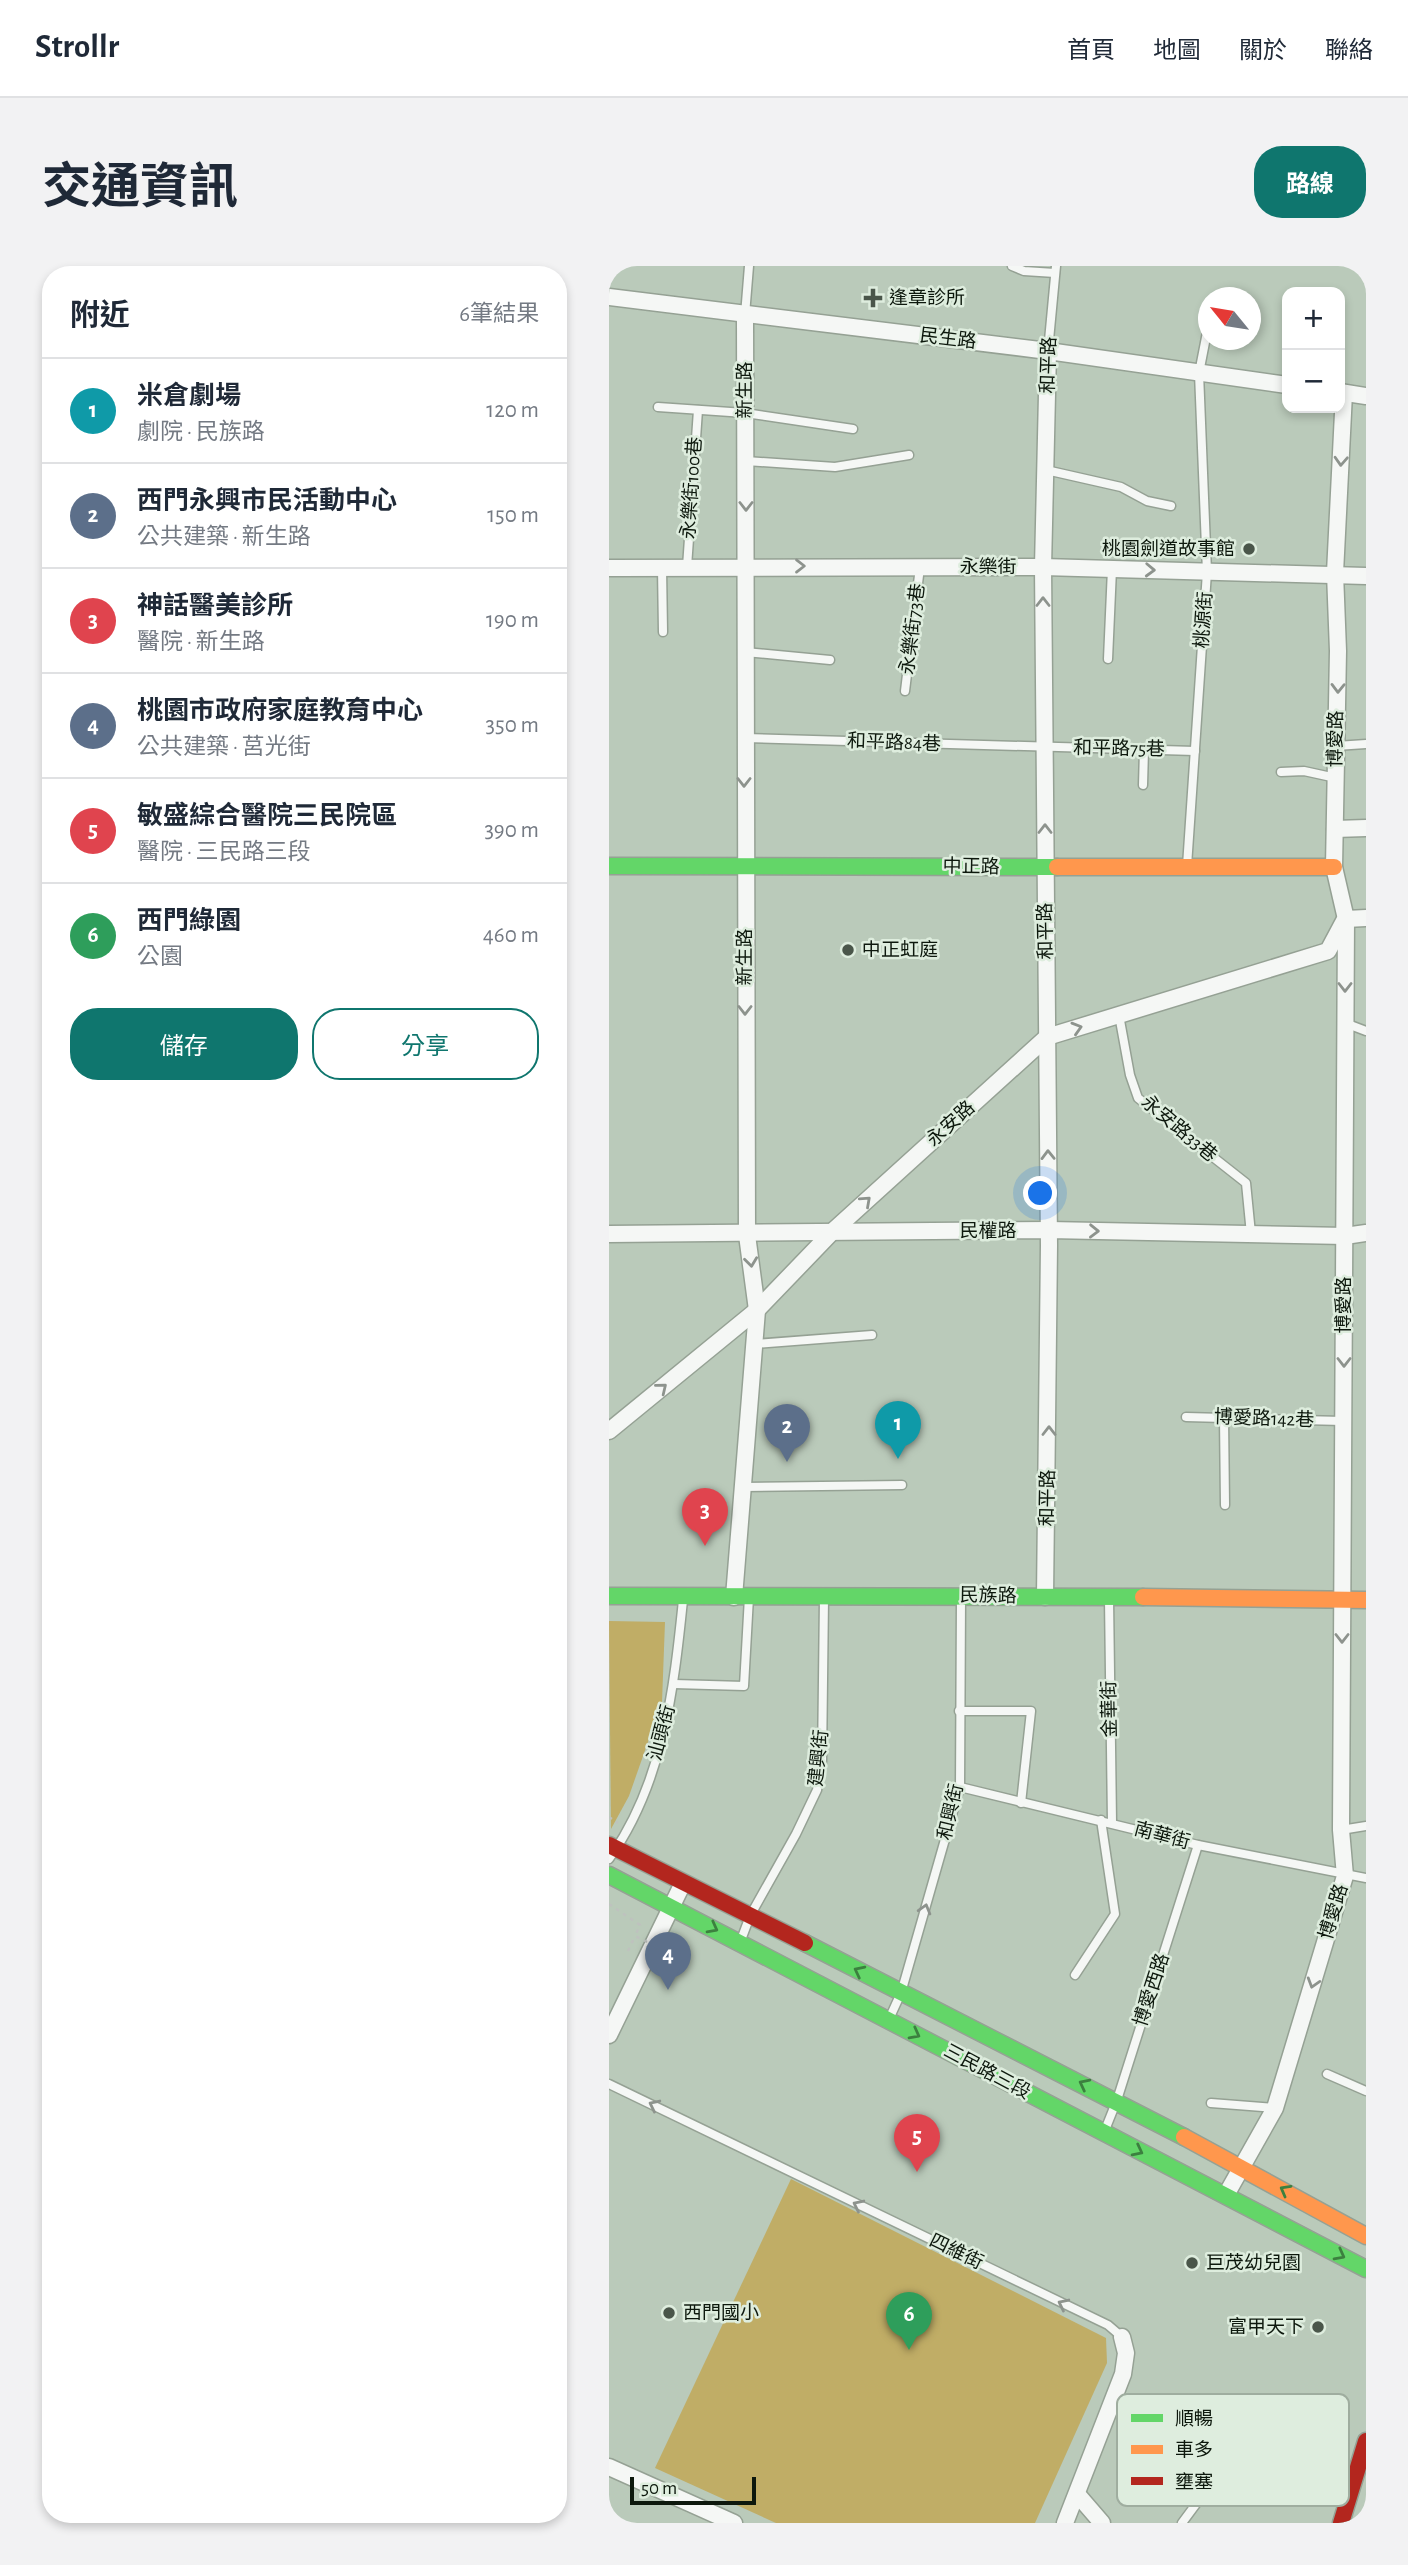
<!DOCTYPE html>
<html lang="zh-TW">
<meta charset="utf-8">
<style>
body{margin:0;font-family:"Alegreya Sans","Noto Sans TC",sans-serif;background:#f2f2f3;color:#1f2937}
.controls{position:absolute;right:21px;top:21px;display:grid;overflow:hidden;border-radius:14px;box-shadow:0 4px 10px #0003}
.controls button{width:63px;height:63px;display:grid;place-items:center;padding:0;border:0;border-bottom:2px solid #e0e1e3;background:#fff;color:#1f2937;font:35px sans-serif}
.compass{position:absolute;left:589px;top:21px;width:63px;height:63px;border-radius:50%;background:#fff;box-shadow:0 4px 10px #0003;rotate:300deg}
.scale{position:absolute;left:21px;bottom:18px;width:126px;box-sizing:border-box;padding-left:7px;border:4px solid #0d180d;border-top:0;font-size:19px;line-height:24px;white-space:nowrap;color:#0d180d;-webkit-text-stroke:5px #deedde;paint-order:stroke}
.you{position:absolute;left:432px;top:928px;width:24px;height:24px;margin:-18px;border:5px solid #fff;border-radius:50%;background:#1a73e8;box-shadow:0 0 0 10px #1a73e833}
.badge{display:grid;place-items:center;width:46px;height:46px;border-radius:50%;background:#0f766e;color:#fff;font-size:23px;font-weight:700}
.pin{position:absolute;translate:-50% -58px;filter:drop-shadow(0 2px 4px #0008)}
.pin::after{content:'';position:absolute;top:37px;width:24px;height:21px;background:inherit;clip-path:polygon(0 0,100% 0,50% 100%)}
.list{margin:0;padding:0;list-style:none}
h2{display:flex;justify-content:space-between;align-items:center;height:91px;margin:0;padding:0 28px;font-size:30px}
h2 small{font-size:23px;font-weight:400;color:#747a83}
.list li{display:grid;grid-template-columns:46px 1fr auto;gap:21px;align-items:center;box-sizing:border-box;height:105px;padding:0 28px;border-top:2px solid #e0e1e3}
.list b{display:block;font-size:26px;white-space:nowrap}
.list p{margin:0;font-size:23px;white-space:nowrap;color:#747a83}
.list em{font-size:23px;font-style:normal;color:#747a83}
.actions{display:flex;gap:14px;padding:21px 28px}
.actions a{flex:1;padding:16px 0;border:2px solid #0f766e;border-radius:28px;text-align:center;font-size:24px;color:#0f766e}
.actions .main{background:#0f766e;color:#fff}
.map{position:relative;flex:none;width:757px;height:2257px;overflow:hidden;border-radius:28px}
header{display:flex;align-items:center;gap:42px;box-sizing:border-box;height:98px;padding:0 35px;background:#fff;border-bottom:2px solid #e0e1e3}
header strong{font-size:33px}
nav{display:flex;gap:38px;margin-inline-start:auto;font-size:24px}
.intro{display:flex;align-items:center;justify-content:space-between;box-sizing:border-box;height:168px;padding:0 42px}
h1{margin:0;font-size:49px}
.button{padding:18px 32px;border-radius:28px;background:#0f766e;color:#fff;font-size:24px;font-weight:700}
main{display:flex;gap:42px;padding:0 42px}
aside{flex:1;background:#fff;border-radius:28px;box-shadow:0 4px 10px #0003}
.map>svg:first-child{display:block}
.green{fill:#c0ad66}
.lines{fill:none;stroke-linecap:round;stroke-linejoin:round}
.lane-casing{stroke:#95a194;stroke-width:11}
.street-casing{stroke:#95a194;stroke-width:19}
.fast-casing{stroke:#95a194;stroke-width:19}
.slow-casing{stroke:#95a194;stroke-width:19}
.jam-casing{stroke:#95a194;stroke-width:19}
.path{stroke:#bec2be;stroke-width:2.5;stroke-dasharray:3.5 5;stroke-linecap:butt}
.lane{stroke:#f5f7f5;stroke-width:8}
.street{stroke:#f5f7f5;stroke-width:16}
.fast{stroke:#63d668;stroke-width:16}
.slow{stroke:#ff974d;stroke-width:16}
.jam{stroke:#b3261e;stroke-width:16}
.path-bridge{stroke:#bec2be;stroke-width:2.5;stroke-dasharray:3.5 5;stroke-linecap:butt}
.oneway{stroke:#8d938d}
.oneway2{stroke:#3c803f}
.poi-dot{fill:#4a564a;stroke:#deedde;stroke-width:2.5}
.labels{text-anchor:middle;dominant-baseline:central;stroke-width:5;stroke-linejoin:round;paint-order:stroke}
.poi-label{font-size:19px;fill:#0d180d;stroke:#deedde;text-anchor:start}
.street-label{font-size:19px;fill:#0d180d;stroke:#deedde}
.key{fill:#deedde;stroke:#9fad9f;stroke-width:2}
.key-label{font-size:19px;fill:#0d180d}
</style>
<header>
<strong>Strollr</strong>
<nav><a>首頁</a><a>地圖</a><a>關於</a><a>聯絡</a></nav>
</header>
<div class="intro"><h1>交通資訊</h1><a class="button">路線</a></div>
<main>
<aside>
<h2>附近<small>6筆結果</small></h2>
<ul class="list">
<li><span class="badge" style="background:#0f9aa8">1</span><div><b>米倉劇場</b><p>劇院 · 民族路</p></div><em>120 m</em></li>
<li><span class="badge" style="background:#5c6f8a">2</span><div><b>西門永興市民活動中心</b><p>公共建築 · 新生路</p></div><em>150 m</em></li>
<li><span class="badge" style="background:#e0444e">3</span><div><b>神話醫美診所</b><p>醫院 · 新生路</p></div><em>190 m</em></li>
<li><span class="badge" style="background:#5c6f8a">4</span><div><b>桃園市政府家庭教育中心</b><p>公共建築 · 莒光街</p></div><em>350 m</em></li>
<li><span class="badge" style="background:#e0444e">5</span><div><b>敏盛綜合醫院三民院區</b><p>醫院 · 三民路三段</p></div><em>390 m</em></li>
<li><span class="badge" style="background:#2e9e5b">6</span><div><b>西門綠園</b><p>公園</p></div><em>460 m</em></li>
</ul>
<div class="actions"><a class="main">儲存</a><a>分享</a></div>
</aside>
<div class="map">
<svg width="757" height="2257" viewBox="0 0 757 2257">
<rect width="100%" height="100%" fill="#bacaba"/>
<!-- green -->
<g class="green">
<path d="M 0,1355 L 56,1356 L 53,1436 L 20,1530 L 2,1563 Z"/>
<path d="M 182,1913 L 497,2072 L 498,2097 L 426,2257 L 167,2257 L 46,2202 Z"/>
</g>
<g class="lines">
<defs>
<g id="lane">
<path d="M 403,0 L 415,5 L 446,7"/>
<path d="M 136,49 L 140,0"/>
<path d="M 439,85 L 447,0"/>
<path d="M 49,141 L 136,147 L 244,163"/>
<path d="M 137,195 L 226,201 L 300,189"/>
<path d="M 437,204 L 512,221 L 538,235 L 562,240"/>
<path d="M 78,301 L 89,144"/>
<path d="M 53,302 L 54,366"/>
<path d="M 136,386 L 221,394"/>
<path d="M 499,393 L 503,303"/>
<path d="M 296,425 L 311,301"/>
<path d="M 136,472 L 586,485"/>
<path d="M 727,480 L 757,478"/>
<path d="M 672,506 L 695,505 L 727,512"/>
<path d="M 534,519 L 535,484"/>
<path d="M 578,600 L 598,306 L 590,107 L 600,56"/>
<path d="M 510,749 L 521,809 L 529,832 L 637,917 L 642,968"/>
<path d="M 736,757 L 757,765"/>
<path d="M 145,1078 L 263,1069"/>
<path d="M 577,1151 L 734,1155"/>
<path d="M 615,1152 L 616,1239"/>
<path d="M 135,1221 L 293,1219"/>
<path d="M 500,1333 L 503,1556"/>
<path d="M 65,1418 L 135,1420 L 140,1331"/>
<path d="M 350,1445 L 422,1445 L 412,1537"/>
<path d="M 351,1521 L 589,1579 L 757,1612"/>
<path d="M 732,1564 L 757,1560"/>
<path d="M 0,1593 C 54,1518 65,1423 74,1334"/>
<path d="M 132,1674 L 141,1650 L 187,1568 L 208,1524 L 213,1495 L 215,1332"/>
<path d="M 466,1709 L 506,1648 L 492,1554"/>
<path d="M 281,1751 L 292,1727 L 351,1521 L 352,1334"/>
<path d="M 718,1808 L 757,1825"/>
<path d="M 0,1818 L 499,2059 L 513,2071"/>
<path d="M 602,1837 L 665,1842"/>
<path d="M 496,1864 L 508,1834 L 589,1579"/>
<path d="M 573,2257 L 610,2207 L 633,2163"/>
</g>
<g id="street">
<path d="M 0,31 L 439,85 L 678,119"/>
<path d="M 731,126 L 757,130"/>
<path d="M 0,302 L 434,301 L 757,310"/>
<path d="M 726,563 L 757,562"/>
<path d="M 737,653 L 757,652"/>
<path d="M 0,968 L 440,964 L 736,970 L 757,967"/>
<path d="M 0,1165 L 148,1044 L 224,965 L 438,771 L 719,685 L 735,655"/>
<path d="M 125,1331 L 148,1044 L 138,969 L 136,49"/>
<path d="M 436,1331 L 440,979 L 434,301 L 439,85"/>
<path d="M 0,1769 L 74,1617"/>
<path d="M 617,1929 L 666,1842 L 736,1610 L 732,1564 L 737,653 L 725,601 L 729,385 L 726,307 L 735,127"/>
<path d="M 0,2201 L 125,2257"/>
<path d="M 468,2228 L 493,2257"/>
<path d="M 456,2257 L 514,2108 L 517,2087 L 513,2071"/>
</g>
<g id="fast">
<path d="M 0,600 L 448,601"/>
<path d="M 0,1330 L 534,1331"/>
<path d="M 0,1609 L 757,2003"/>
<path d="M 196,1677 L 575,1871"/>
</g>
<g id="slow">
<path d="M 448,601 L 725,601"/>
<path d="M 534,1331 L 757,1334"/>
<path d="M 575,1871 L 757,1970"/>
</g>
<g id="jam">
<path d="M 0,1579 L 196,1677"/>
<path d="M 732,2257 L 757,2175"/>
</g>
</defs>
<!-- lane casing -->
<use href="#lane" class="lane-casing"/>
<!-- street casing -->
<use href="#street" class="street-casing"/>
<!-- fast casing -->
<use href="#fast" class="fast-casing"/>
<!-- slow casing -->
<use href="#slow" class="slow-casing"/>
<!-- jam casing -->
<use href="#jam" class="jam-casing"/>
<!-- path -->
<g class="path">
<path d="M 0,1551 L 9,1557"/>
<path d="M 19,1685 L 26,1670"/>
<path d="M 59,1706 L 67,1690"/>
</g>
<!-- lane -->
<use href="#lane" class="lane"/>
<!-- street -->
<use href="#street" class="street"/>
<!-- fast -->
<use href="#fast" class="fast"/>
<!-- slow -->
<use href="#slow" class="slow"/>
<!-- jam -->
<use href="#jam" class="jam"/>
<!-- path-bridge -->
<path class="path-bridge" d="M 0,1638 L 31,1659 L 26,1670 L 67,1690"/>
</g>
<!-- one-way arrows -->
<defs><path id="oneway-chevron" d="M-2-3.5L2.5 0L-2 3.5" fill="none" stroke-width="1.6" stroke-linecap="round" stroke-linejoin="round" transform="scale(1.75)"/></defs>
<g class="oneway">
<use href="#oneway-chevron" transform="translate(732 195) rotate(93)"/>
<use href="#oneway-chevron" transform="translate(137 240) rotate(90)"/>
<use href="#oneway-chevron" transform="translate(191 300)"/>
<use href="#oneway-chevron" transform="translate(541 304) rotate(2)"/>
<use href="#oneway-chevron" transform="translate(434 336) rotate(-90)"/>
<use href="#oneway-chevron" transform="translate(729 422) rotate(91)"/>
<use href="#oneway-chevron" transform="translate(135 516) rotate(90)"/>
<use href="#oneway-chevron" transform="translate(436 563) rotate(-90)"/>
<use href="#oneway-chevron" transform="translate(736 721) rotate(90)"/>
<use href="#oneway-chevron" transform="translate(136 744) rotate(90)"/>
<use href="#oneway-chevron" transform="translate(468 762) rotate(-17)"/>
<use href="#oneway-chevron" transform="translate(439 889) rotate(-91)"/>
<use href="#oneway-chevron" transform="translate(257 935) rotate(-42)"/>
<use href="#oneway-chevron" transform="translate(485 965) rotate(1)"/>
<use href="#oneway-chevron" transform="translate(142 996) rotate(83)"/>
<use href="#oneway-chevron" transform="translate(735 1096) rotate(90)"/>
<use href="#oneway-chevron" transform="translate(53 1122) rotate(-39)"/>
<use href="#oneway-chevron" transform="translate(440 1165) rotate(-90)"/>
<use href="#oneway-chevron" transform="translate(733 1372) rotate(90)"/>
<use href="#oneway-chevron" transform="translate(316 1643) rotate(-74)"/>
<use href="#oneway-chevron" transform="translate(704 1717) rotate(107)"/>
<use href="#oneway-chevron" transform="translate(45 1839) rotate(-154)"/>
<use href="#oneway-chevron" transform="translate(249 1939) rotate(-154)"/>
<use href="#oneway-chevron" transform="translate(454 2038) rotate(-154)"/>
</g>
<g class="oneway2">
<use href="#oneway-chevron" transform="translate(104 1662) rotate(28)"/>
<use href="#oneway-chevron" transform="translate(250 1705) rotate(-153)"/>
<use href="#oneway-chevron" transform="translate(306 1768) rotate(28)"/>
<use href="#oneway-chevron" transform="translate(475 1818) rotate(-153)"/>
<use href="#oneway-chevron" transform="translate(529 1885) rotate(27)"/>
<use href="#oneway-chevron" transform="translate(676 1924) rotate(-151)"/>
<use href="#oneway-chevron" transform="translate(731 1989) rotate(28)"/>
</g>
<!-- markers -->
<g class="poi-dot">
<path d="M260.5 21.5h7v7h7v7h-7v7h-7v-7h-7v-7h7z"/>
<circle cx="640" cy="283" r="7"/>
<circle cx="239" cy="684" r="7"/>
<circle cx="583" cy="1997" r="7"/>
<circle cx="60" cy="2047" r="7"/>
<circle cx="709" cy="2061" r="7"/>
</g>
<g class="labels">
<!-- poi labels -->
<g class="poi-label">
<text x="280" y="32">逢章診所</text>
<text x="626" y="283" text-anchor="end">桃園劍道故事館</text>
<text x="253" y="684">中正虹庭</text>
<text x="597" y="1997">巨茂幼兒園</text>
<text x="74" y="2047">西門國小</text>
<text x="695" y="2061" text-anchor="end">富甲天下</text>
</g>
<!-- street labels -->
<g class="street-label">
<text transform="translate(339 73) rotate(7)">民生路</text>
<text transform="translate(440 99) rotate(-88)">和平路</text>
<text transform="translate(136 124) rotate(-90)">新生路</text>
<text transform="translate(83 222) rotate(-86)">永樂街100巷</text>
<text x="379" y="301">永樂街</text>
<text transform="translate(595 354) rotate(-86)">桃源街</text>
<text transform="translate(304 363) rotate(-83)">永樂街73巷</text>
<text transform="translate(727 473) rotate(-89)">博愛路</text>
<text transform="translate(285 477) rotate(2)">和平路84巷</text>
<text transform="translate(510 483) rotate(1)">和平路75巷</text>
<text transform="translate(362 601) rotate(1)">中正路</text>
<text transform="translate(437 665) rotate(-91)">和平路</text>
<text transform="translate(136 691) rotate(-90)">新生路</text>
<text transform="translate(342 858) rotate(-42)">永安路</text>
<text transform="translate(570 863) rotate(40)">永安路33巷</text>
<text x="379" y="965">民權路</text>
<text transform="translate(735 1039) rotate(-90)">博愛路</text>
<text transform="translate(655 1153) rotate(2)">博愛路142巷</text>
<text transform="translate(439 1232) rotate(-89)">和平路</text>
<text transform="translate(379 1330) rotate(1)">民族路</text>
<text transform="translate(501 1443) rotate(-91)">金華街</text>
<text transform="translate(53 1467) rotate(-75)">汕頭街</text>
<text transform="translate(210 1492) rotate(-84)">建興街</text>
<text transform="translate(342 1546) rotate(-77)">和興街</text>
<text transform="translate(553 1570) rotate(15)">南華街</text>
<text transform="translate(725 1646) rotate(-73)">博愛路</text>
<text transform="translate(543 1724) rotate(-72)">博愛西路</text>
<text transform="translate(378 1806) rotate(28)">三民路三段</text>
<text transform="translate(347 1986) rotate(26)">四維街</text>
</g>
</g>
<!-- legend -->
<rect x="508" y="2128" width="232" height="112" rx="10" class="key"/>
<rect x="522" y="2148" width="32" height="8" fill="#63d668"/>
<rect x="522" y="2179" width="32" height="9" fill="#ff974d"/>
<rect x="522" y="2211" width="32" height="8" fill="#b3261e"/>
<g class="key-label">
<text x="566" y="2159">順暢</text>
<text x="566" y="2190">車多</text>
<text x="566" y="2222">壅塞</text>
</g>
</svg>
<div class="controls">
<button>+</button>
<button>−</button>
</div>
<svg class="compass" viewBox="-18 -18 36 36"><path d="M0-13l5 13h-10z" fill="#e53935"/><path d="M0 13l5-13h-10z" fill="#747a83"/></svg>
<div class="scale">50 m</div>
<div class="you"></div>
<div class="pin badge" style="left:289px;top:1193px;background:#0f9aa8">1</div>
<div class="pin badge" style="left:178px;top:1196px;background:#5c6f8a">2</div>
<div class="pin badge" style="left:96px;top:1280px;background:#e0444e">3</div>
<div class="pin badge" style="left:59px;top:1724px;background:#5c6f8a">4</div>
<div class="pin badge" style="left:308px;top:1906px;background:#e0444e">5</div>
<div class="pin badge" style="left:300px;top:2084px;background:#2e9e5b">6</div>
</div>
</main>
